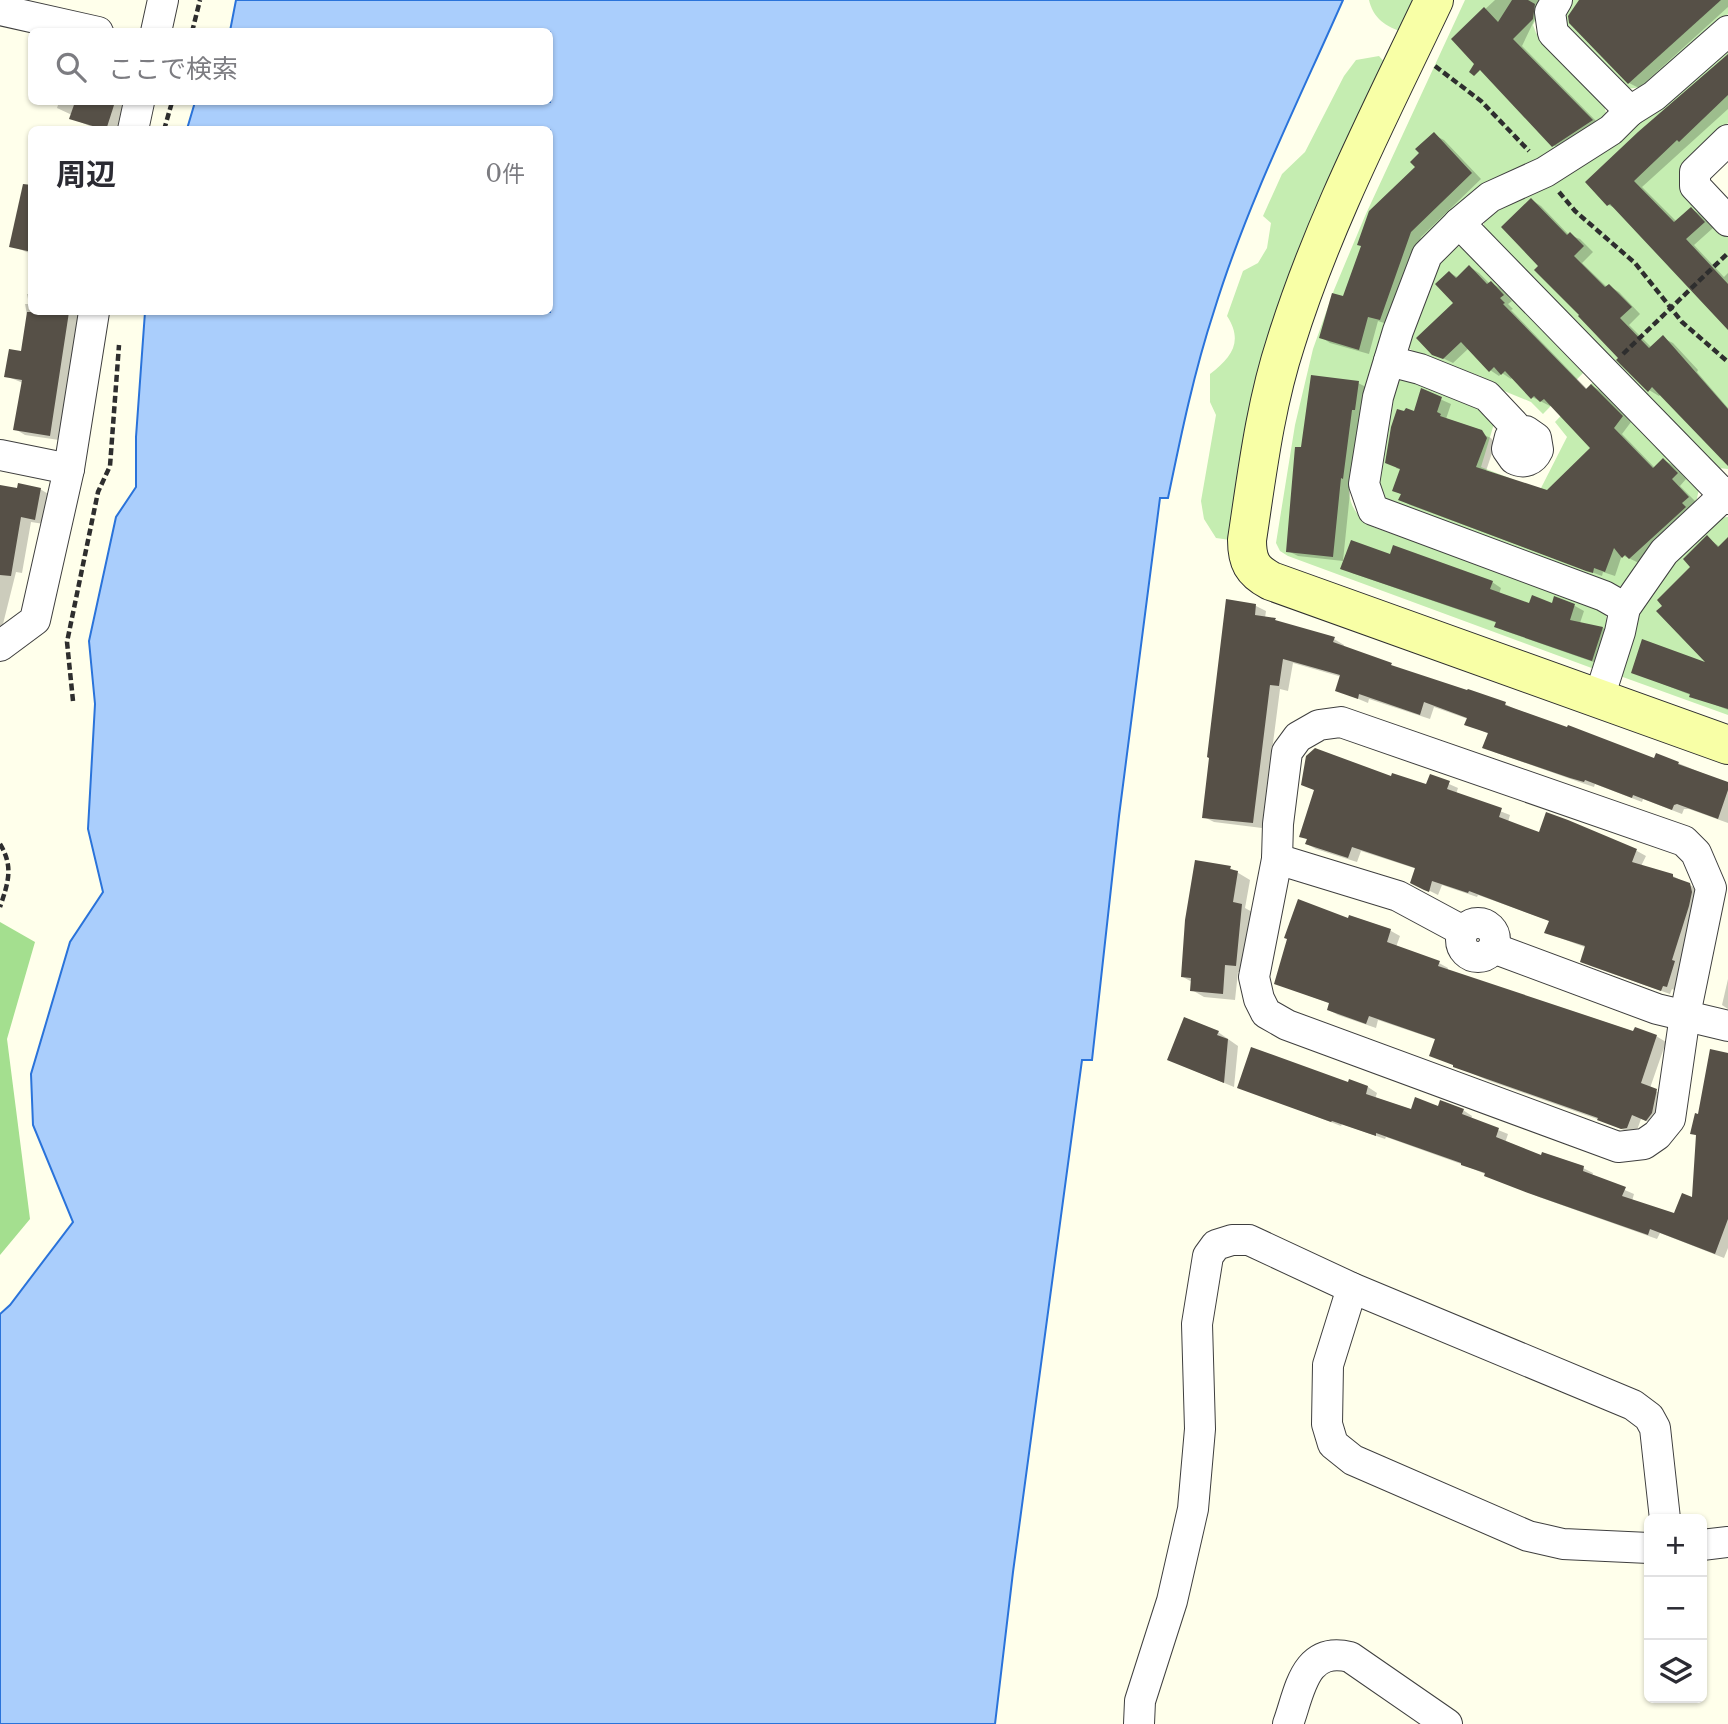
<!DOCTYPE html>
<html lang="ja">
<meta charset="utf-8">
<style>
body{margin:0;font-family:"Libre Baskerville","Noto Sans JP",serif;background:#f7f7f7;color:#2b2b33}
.controls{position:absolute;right:21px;bottom:21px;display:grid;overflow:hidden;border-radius:10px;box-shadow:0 2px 5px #0004}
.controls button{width:63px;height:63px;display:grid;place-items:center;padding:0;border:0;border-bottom:2px solid #e1e1e2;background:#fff;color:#2b2b33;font:35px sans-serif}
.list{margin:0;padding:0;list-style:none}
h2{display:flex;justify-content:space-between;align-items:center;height:91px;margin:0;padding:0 28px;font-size:30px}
h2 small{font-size:23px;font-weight:400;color:#7c7c81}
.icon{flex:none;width:38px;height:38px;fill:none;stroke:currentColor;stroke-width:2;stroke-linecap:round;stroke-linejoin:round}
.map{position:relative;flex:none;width:1728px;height:1724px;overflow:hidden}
.search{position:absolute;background:#fff;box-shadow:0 2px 5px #0004;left:28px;top:28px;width:525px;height:77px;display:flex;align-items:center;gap:18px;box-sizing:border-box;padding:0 24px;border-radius:10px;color:#7c7c81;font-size:26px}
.panel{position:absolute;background:#fff;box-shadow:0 2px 5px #0004;left:28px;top:126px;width:525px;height:189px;border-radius:10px}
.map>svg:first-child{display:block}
.green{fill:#c5edb1}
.forest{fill:#a4df8f}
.water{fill:#aacefc;stroke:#2a73da;stroke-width:2}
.shadow{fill:#0003}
.building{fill:#565047}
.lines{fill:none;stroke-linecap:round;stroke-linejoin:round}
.street-casing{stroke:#3f3f3f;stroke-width:32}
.secondary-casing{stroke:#2e2e2e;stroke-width:40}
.path{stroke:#2e2e2e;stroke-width:4.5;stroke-dasharray:7 3.5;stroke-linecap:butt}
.street{stroke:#fff;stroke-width:30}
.secondary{stroke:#f8ffa6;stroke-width:38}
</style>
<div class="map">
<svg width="1728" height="1724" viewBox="0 0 1728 1724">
<rect width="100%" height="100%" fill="#ffffeb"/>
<!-- green -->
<g class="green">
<path d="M 1369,0 L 1418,0 L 1403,32 C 1386,27 1373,18 1369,0 Z"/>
<path d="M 1465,0 L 1546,0 L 1533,25 L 1536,33 L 1604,104 L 1606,113 L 1603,122 L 1576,141 L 1479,188 L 1368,393 L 1349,491 C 1350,509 1359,517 1373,527 L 1591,604 L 1605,611 L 1609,628 L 1597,670 L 1288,556 L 1280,551 L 1276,543 L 1295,425 L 1313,349 L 1334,290 L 1365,216 Z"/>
<path d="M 1570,0 L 1728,0 L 1728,14 L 1645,87 L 1625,89 L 1559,26 Z"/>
<path d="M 1728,48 L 1728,123 L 1698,148 L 1697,206 L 1728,237 L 1728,469 L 1719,468 L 1483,234 L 1484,222 L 1492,210 Z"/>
<path d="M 1379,56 L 1387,65 L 1230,540 L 1216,538 L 1204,519 L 1201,501 L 1216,415 L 1210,402 L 1210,374 C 1231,358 1244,342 1227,316 L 1243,271 L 1258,263 L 1267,248 L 1271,223 L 1263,216 L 1282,174 L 1305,152 L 1344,76 L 1356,60 Z"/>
<path d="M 1464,246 L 1585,371 L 1543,414 L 1531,402 L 1424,358 L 1410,349 L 1406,339 L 1438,260 L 1452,247 Z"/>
<path d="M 1405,376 L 1484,406 L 1496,417 L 1481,467 L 1540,490 L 1567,437 L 1555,422 L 1594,381 L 1699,489 L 1696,503 L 1645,553 L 1625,584 L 1614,589 L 1383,504 L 1375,490 L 1394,385 Z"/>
<path d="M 1728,517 L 1728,715 L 1620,676 L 1644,599 L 1660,575 L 1717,518 Z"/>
</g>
<!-- forest -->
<path class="forest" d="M 0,922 L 35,942 L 7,1039 L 30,1219 L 0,1255 Z"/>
<!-- water -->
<path class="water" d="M 236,0 L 1343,0 C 1298,102 1247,204 1214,311 C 1194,372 1181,435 1168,498 L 1160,498 L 1119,816 L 1092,1060 L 1082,1060 L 1013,1572 L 995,1724 L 0,1724 L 0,1314 L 10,1305 L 73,1222 L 33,1125 L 31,1074 L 70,942 L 103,892 L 88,829 L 95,704 L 89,641 L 116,517 L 136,487 L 136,437 L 145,312 L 550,312 L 550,130 L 187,129 L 195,102 L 550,102 L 550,32 L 230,31 Z"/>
<!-- shadow -->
<g class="shadow">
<path d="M 1495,0 L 1544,0 L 1522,46 L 1602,127 L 1564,151 L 1553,145 L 1453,39 Z"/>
<path d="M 1582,0 L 1728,0 L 1728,7 L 1639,88 L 1629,83 Z"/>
<path d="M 1728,56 L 1728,109 L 1642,187 L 1677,222 L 1691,209 L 1700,214 L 1713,228 L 1694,245 L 1724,277 L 1728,273 L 1728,327 L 1618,210 L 1609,205 L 1587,182 Z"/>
<path d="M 59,102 L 119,102 L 125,105 L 118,130 L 99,130 L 71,118 L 72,115 L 57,108 Z"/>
<path d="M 1434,135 L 1444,140 L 1481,179 L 1421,237 L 1390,325 L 1378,321 L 1369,354 L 1330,343 L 1321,337 L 1417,167 L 1421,153 Z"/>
<path d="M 1532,200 L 1541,206 L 1569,235 L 1580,239 L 1593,252 L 1582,263 L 1608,288 L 1609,286 L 1619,292 L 1640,314 L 1629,325 L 1652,348 L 1663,338 L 1673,343 L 1698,370 L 1697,372 L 1728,408 L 1728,462 L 1661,394 L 1659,396 L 1649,390 L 1541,266 Z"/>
<path d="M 32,213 L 32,254 L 11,246 Z"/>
<path d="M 1470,267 L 1479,273 L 1490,284 L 1491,283 L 1500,288 L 1512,301 L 1508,304 L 1513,309 L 1511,310 L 1588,390 L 1592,386 L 1601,391 L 1631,422 L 1622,434 L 1655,468 L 1663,460 L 1673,465 L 1686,479 L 1680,486 L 1697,503 L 1639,563 L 1622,555 L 1615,576 L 1603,572 L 1602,576 L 1410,505 L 1401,500 L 1402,495 L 1394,490 L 1401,470 L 1396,468 L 1422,391 L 1451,404 L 1446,419 L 1491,438 L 1495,444 L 1486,471 L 1547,492 L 1592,448 L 1552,405 L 1550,406 L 1532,397 L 1513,377 L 1511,379 L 1502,373 L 1499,376 L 1490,370 L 1469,348 L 1453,363 L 1434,354 L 1455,303 L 1450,273 L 1459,278 Z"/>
<path d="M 27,294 L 32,294 L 32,312 L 79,312 L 59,440 L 25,435 L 15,429 L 23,383 L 6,376 L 22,353 L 28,320 L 25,304 L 29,304 Z"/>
<path d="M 1358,383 L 1368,388 L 1351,483 L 1343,561 L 1298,556 L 1288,551 L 1302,449 Z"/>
<path d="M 0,487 L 19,490 L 40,489 L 50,495 L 44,524 L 31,522 L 22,573 L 16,572 L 0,636 Z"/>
<path d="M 1708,538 L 1720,547 L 1728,539 L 1728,710 L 1633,672 L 1712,666 L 1693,567 Z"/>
<path d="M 1391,556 L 1492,582 L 1501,588 L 1499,594 L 1530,605 L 1554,605 L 1556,599 L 1575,606 L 1584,611 L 1580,623 L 1603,628 L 1612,633 L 1602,665 L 1505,631 L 1496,626 L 1497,623 L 1352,573 L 1343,568 Z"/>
<path d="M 1227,601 L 1256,606 L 1266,611 L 1265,618 L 1334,639 L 1344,645 L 1343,648 L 1401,670 L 1505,704 L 1515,709 L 1655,760 L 1678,763 L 1728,784 L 1728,823 L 1689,809 L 1684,809 L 1682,814 L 1643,799 L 1642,802 L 1595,784 L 1594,787 L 1582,783 L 1494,752 L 1485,747 L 1489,734 L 1467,724 L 1468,719 L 1434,707 L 1430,719 L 1369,699 L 1368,703 L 1337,690 L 1342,677 L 1293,663 L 1288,691 L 1280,689 L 1262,828 L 1214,822 L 1204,817 Z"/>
<path d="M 1431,776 L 1458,788 L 1456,794 L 1510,815 L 1508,822 L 1540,834 L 1567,821 L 1637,851 L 1646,856 L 1641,866 L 1673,876 L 1699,890 L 1676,991 L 1672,989 L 1670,994 L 1591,966 L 1582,961 L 1587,948 L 1547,933 L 1550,921 L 1478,895 L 1477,897 L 1442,885 L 1438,895 L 1422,887 L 1417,869 L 1361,851 L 1357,862 L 1316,849 L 1307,844 L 1308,840 L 1301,836 L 1316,791 L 1302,784 L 1392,778 L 1427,787 Z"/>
<path d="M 1230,868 L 1250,880 L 1245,908 L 1254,913 L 1248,972 L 1238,972 L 1235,1000 L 1204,997 L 1192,990 L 1192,982 L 1183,977 Z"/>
<path d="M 1350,917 L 1391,931 L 1400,936 L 1396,947 L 1439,963 L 1448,968 L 1447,971 L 1634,1034 L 1656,1036 L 1666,1042 L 1650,1088 L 1665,1096 L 1656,1125 L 1641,1119 L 1636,1133 L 1631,1133 L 1600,1120 L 1487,1080 L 1431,1055 L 1437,1040 L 1378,1020 L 1376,1028 L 1338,1015 L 1329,1010 L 1331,1004 L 1276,983 Z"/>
<path d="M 1728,979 L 1728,1009 L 1722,1005 Z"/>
<path d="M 1218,1032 L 1238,1046 L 1234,1087 L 1169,1060 Z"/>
<path d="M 1728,1054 L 1728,1248 L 1724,1258 L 1660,1233 L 1657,1239 L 1539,1197 L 1464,1165 L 1386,1137 L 1385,1139 L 1342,1124 L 1341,1126 L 1239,1087 L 1368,1087 L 1377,1093 L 1375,1099 L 1412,1112 L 1439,1108 L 1463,1110 L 1472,1116 L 1471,1119 L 1508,1134 L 1505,1143 L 1542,1157 L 1583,1168 L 1593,1173 L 1592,1176 L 1634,1194 L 1632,1201 L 1675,1215 L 1693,1199 L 1697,1136 L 1692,1133 Z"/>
</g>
<!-- building -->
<g class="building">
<path d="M 1512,0 L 1528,0 L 1535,4 L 1533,19 L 1513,39 L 1593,120 L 1552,147 L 1480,70 L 1474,76 L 1469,72 L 1474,64 L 1451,39 L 1484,7 L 1498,22 Z"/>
<path d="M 1579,0 L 1721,0 L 1628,84 L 1569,23 L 1568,16 Z"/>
<path d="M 1728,54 L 1728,95 L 1679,142 L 1677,140 L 1634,181 L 1674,222 L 1691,207 L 1705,222 L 1686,239 L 1728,284 L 1728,330 L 1610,204 L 1607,206 L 1585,182 L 1638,132 Z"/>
<path d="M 75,102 L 115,102 L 106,130 L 69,119 Z"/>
<path d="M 1434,132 L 1472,173 L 1411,232 L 1380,320 L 1368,317 L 1359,350 L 1319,338 L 1332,293 L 1343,296 L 1361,246 L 1357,245 L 1369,211 L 1415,167 L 1410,162 L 1419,153 L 1415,149 Z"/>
<path d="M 23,184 L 32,185 L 32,252 L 9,247 Z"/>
<path d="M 1531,198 L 1567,235 L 1570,232 L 1584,246 L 1574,256 L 1605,287 L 1609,284 L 1632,307 L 1620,318 L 1649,348 L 1663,335 L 1728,409 L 1728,466 L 1652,387 L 1648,392 L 1616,360 L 1618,358 L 1578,316 L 1579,315 L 1534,270 L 1538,266 L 1501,227 Z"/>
<path d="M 1469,265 L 1487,284 L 1491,281 L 1504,295 L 1500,298 L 1505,303 L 1503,304 L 1586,389 L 1591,384 L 1623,416 L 1614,428 L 1653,468 L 1663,458 L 1678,473 L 1672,479 L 1689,497 L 1682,503 L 1686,507 L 1629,559 L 1625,555 L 1622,558 L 1614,548 L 1605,572 L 1594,568 L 1593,573 L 1586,571 L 1398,500 L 1401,494 L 1392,491 L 1400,469 L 1385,463 L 1391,427 L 1397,409 L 1404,411 L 1406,408 L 1414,411 L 1421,388 L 1442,397 L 1437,412 L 1441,414 L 1440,416 L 1482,430 L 1487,438 L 1476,467 L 1547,490 L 1590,448 L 1544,399 L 1540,402 L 1534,396 L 1531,399 L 1505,371 L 1501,375 L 1494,367 L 1489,372 L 1461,342 L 1443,359 L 1432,355 L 1416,338 L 1453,303 L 1435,284 L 1449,271 L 1456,278 Z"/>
<path d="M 27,312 L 69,312 L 50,436 L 13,430 L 22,380 L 4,377 L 9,349 L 21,351 Z"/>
<path d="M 1311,375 L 1359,381 L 1355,410 L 1352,410 L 1343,479 L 1341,478 L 1333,557 L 1286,552 L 1295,447 L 1301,447 Z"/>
<path d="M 18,483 L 41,488 L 35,520 L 21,517 L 11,576 L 0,575 L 0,485 L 17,488 Z"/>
<path d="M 1707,535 L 1718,547 L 1728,537 L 1728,709 L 1689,697 L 1690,694 L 1631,673 L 1642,639 L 1705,662 L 1656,611 L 1662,606 L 1657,600 L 1690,567 L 1683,559 Z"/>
<path d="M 1351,540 L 1390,554 L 1393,545 L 1493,581 L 1490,589 L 1529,603 L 1532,595 L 1552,603 L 1554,596 L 1575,604 L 1570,620 L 1603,627 L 1592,661 L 1494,627 L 1496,622 L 1340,569 Z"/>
<path d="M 1226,599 L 1256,604 L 1255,615 L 1276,618 L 1275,620 L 1335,637 L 1333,642 L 1392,663 L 1391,665 L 1467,690 L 1468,689 L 1506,702 L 1505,705 L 1567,727 L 1568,725 L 1654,758 L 1656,753 L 1679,762 L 1678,764 L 1728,782 L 1728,790 L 1718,819 L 1677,804 L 1674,805 L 1672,810 L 1633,795 L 1632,798 L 1585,780 L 1584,782 L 1570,778 L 1482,748 L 1488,733 L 1464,725 L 1467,718 L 1424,702 L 1420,715 L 1359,694 L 1358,699 L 1335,691 L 1340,675 L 1283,659 L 1279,686 L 1270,685 L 1253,823 L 1202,818 L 1209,758 L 1207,757 Z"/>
<path d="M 1315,748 L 1391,776 L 1392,773 L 1426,784 L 1430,774 L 1450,781 L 1447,789 L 1502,808 L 1499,817 L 1539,832 L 1546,812 L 1568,820 L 1637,849 L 1632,862 L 1673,874 L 1673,877 L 1690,883 L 1692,892 L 1689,906 L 1672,960 L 1675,961 L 1667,987 L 1663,986 L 1661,991 L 1580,962 L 1585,946 L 1544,933 L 1549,921 L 1469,891 L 1468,893 L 1432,881 L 1429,892 L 1424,890 L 1410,883 L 1415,868 L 1352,847 L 1348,858 L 1305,844 L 1307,839 L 1299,837 L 1314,790 L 1301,785 L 1306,756 Z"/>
<path d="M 1195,860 L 1231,866 L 1230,869 L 1238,871 L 1233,902 L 1242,904 L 1236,966 L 1225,965 L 1223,994 L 1190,991 L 1191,978 L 1181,977 L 1185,920 Z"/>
<path d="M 1298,899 L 1348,918 L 1349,915 L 1391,929 L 1387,942 L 1440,961 L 1438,966 L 1633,1031 L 1635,1027 L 1657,1035 L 1641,1083 L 1657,1089 L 1652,1113 L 1646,1121 L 1632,1115 L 1627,1128 L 1621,1129 L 1597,1120 L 1598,1118 L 1453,1067 L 1453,1065 L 1429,1056 L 1435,1039 L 1369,1016 L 1366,1024 L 1327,1010 L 1329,1003 L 1274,984 L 1287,939 L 1284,938 Z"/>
<path d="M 1184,1017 L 1219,1031 L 1217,1035 L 1228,1039 L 1224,1083 L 1167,1060 Z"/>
<path d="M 1251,1047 L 1348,1082 L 1349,1079 L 1368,1086 L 1366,1094 L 1411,1109 L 1415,1097 L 1438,1106 L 1440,1100 L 1464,1109 L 1462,1114 L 1499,1128 L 1496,1137 L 1541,1155 L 1542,1152 L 1584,1166 L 1583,1171 L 1626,1187 L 1622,1196 L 1674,1213 L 1682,1193 L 1692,1197 L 1696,1135 L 1690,1134 L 1695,1113 L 1698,1114 L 1710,1049 L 1728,1053 L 1728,1219 L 1715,1254 L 1650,1229 L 1648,1235 L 1528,1193 L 1484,1176 L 1485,1173 L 1461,1165 L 1461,1163 L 1376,1133 L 1376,1136 L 1332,1121 L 1331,1122 L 1237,1088 Z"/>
</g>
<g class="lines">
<defs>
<g id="street">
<path d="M 1557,0 L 1550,12 L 1553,33 L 1630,111"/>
<path d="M 0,10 L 98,32"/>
<path d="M 156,32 L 163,0"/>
<path d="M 133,130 L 139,102"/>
<path d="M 1728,140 L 1695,172 L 1695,186 L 1728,221"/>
<path d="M 1459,223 L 1728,499"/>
<path d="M 1389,361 L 1420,369 L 1487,396 L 1520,431 L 1526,431 L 1536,438 L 1538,450 C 1533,461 1524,464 1514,459 L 1507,449 L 1510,437 L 1520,431"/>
<path d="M 0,455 L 69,469"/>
<path d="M 1625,608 L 1604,596 L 1373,510 L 1364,484 L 1378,397 L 1398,331 L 1427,255 L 1459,223 L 1490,197 L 1545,172 L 1611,130 L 1630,111 L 1654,96 L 1728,31"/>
<path d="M 0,646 L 35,620 L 69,469 L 94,312"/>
<path d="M 1599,698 L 1620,632 L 1625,608 L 1664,552 L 1728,492"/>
<path d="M 1341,722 L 1684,841 L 1696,853 L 1711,888 L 1685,1015 L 1670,1119 L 1657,1135 L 1644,1144 L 1618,1147 L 1287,1025 L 1266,1013 L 1259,999 L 1254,977 L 1277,859 L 1278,824 L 1287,752 L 1298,737 L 1319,725 Z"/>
<path d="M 1277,859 L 1398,896 L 1463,931"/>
<circle cx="1478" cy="940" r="17"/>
<path d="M 1493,948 L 1657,1009 L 1728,1026"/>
<path d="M 1352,1288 L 1328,1365 L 1327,1424 L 1333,1444 L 1353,1460 L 1528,1536 L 1563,1544 L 1649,1548"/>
<path d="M 1702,1545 L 1728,1542"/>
<path d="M 1139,1724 L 1140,1701 L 1172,1601 L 1193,1509 L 1200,1429 L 1197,1324 L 1208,1256 L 1216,1245 L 1232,1240 L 1249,1240 L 1352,1288 L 1633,1405 L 1649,1417 L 1655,1428 L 1665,1519"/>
<path d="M 1288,1724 C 1300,1691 1304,1646 1350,1657 L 1447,1724"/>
</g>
<path id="secondary" d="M 1434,0 C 1381,112 1323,223 1286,342 C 1265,406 1257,474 1247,540 C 1247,561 1252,571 1271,581 L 1728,745"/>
</defs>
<!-- street casing -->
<use href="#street" class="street-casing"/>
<!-- secondary casing -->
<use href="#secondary" class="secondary-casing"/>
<!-- path -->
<g class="path">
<path d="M 192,32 L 200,0"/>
<path d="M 1435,66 L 1481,101 L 1529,151"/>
<path d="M 164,130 L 172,102"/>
<path d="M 1559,192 L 1575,211 L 1635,263 L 1682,322 L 1728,362"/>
<path d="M 1623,354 L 1728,253"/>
<path d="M 73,701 L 67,642 L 98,492 L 110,466 L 119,345"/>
<path d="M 0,844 C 14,867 8,883 0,907"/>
</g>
<!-- street -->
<use href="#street" class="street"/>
<!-- secondary -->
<use href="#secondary" class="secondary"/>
</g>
</svg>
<div class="controls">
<button>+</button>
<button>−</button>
<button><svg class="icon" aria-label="layers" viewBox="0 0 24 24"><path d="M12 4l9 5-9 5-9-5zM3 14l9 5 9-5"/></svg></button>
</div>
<div class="search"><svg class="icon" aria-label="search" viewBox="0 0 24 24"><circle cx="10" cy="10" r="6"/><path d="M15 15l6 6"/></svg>ここで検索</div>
<section class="panel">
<h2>周辺<small>0件</small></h2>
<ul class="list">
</ul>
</section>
</div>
